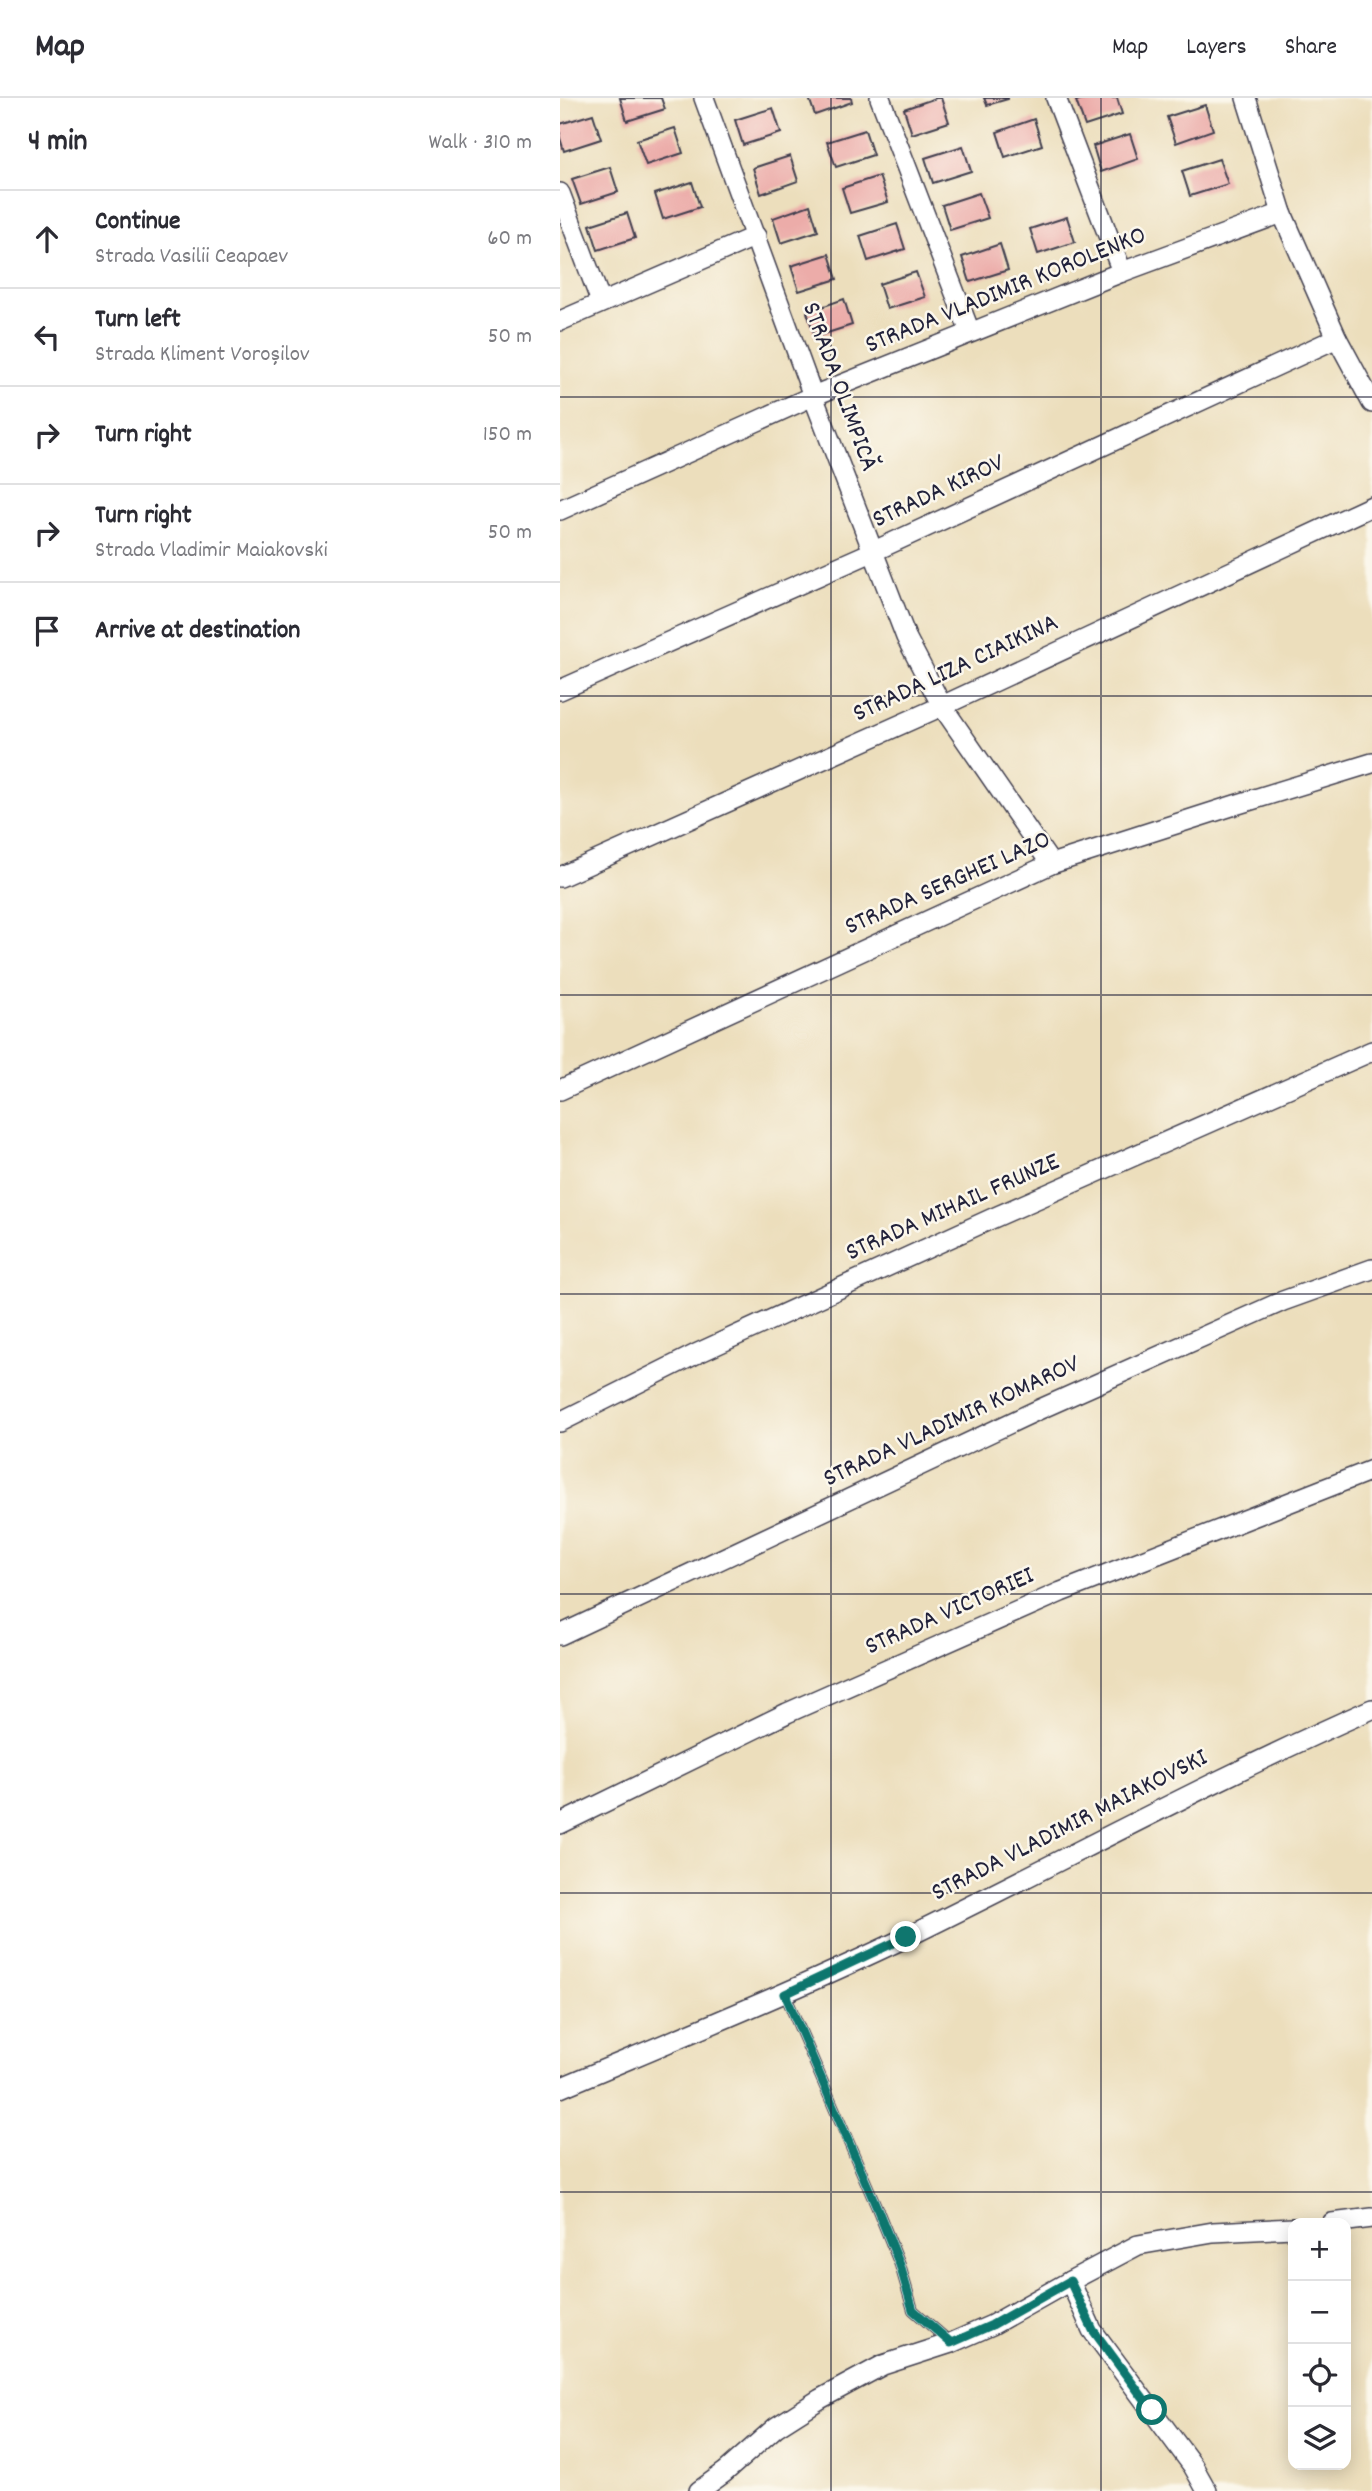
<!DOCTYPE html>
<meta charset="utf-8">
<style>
body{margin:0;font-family:Dekko,sans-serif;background:#f2f2f3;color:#2b2b33}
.controls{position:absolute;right:21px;bottom:21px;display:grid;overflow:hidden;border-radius:14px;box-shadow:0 4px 18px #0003}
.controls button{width:63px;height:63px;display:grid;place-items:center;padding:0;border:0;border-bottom:2px solid #e1e1e2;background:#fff;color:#2b2b33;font:35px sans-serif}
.stop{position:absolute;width:21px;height:21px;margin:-16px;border:5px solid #0f766e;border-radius:50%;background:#fff}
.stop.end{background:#0f766e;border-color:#fff;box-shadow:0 2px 7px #0008}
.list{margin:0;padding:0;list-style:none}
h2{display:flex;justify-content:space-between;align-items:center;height:91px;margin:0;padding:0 28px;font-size:30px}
h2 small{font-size:23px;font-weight:400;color:#7c7c81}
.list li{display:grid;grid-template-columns:46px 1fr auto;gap:21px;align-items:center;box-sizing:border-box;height:98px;padding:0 28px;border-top:2px solid #e1e1e2}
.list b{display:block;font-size:26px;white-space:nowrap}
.list p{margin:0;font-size:23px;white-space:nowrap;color:#7c7c81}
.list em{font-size:23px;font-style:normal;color:#7c7c81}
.icon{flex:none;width:38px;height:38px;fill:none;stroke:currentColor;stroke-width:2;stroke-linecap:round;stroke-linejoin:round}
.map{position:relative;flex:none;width:812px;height:2393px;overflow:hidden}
header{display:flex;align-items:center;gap:42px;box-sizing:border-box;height:98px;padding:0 35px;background:#fff;border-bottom:2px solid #e1e1e2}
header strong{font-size:33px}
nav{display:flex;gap:38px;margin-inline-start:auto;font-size:24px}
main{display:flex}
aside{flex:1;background:#fff}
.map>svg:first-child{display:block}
.building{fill:#ecaca9}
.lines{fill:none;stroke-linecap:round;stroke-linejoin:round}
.service-casing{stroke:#403e4e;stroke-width:12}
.minor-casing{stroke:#403e4e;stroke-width:22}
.service{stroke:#fff;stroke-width:10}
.minor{stroke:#fff;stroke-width:19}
.route{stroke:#0f766e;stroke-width:9}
.grid{fill:none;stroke:#22223b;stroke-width:2;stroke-opacity:0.55}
.labels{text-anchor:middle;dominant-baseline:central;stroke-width:5;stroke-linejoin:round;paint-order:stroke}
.street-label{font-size:26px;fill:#22223b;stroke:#fbf7ec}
</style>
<header>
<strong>Map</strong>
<nav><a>Map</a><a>Layers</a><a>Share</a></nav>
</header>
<main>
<aside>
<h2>4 min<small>Walk · 310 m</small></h2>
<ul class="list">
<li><svg class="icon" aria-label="ahead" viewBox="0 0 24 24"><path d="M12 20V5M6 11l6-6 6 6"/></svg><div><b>Continue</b><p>Strada Vasilii Ceapaev</p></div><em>60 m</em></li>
<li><svg class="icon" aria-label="left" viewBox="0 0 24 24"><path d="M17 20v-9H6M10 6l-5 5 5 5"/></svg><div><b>Turn left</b><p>Strada Kliment Voroșilov</p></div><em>50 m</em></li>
<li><svg class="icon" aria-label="right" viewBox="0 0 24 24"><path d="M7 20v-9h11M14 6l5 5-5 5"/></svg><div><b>Turn right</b></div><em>150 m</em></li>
<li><svg class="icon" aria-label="right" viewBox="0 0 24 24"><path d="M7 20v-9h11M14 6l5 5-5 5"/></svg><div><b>Turn right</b><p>Strada Vladimir Maiakovski</p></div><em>50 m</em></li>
<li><svg class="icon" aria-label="arrive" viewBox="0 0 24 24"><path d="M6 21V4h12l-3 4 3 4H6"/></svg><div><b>Arrive at destination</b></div></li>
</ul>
</aside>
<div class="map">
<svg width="812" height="2393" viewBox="0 0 812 2393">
<rect width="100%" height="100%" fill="#fbf7ec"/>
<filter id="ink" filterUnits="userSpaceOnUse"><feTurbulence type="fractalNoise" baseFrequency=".0143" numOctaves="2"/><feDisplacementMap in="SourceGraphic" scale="14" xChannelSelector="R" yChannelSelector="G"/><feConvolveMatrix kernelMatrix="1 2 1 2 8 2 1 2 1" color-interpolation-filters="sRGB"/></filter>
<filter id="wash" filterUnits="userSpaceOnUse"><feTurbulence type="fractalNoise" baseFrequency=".00686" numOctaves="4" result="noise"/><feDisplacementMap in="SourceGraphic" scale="28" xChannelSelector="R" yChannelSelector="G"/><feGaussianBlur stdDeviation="1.57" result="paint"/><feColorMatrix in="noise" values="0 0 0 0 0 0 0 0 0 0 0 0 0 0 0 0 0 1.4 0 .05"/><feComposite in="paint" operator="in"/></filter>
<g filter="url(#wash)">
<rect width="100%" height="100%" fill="#ecdebc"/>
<g id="blocks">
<!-- building -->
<g class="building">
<path d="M 60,0 L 101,0 L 105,11 L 67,23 Z"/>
<path d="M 249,0 L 291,0 L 292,4 L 255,17 Z"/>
<path d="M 376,0 L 381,0 L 389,24 L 352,36 L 344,11 Z"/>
<path d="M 424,0 L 448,0 L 448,1 L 427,7 Z"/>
<path d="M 526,0 L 557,0 L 562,16 L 525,28 L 516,3 Z"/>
<path d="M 645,7 L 653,32 L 616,45 L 607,19 Z"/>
<path d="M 213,10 L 221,35 L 183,47 L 175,22 Z"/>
<path d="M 33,16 L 41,41 L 4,53 L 0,40 L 0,26 Z"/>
<path d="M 474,21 L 482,47 L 445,59 L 437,34 Z"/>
<path d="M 115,30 L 123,55 L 86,67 L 77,42 Z"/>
<path d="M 305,32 L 313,57 L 276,69 L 267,44 Z"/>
<path d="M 570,36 L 578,61 L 541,74 L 533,48 Z"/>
<path d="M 403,48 L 411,73 L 373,85 L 365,60 Z"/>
<path d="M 230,58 L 238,83 L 201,96 L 193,70 Z"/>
<path d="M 659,61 L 668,86 L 630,98 L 622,73 Z"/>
<path d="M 50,69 L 58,94 L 21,106 L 12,81 Z"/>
<path d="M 319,78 L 328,104 L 290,115 L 282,90 Z"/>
<path d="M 132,84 L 140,109 L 103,121 L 95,96 Z"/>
<path d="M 419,95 L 428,120 L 390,132 L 382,107 Z"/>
<path d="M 250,107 L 258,133 L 221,145 L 213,120 Z"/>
<path d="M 67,115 L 75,140 L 38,152 L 30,127 Z"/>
<path d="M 507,119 L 515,144 L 478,156 L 470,131 Z"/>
<path d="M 337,126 L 345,151 L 308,163 L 300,138 Z"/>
<path d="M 440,146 L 448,172 L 410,184 L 402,159 Z"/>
<path d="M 269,156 L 277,181 L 239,193 L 231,168 Z"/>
<path d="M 356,174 L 365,199 L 327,211 L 319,186 Z"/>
<path d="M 284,201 L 292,227 L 255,239 L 247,214 Z"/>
</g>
</g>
</g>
<g filter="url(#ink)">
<use href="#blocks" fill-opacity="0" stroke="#403e4e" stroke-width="2"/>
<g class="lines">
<defs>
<path id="service" d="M 225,1896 L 317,2110 L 340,2167 L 353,2212 L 391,2245"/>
<g id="minor">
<path d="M 144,0 L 253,298 L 346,539 L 382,608 L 491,766"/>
<path d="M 320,0 L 410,234"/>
<path d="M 496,0 L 562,174"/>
<path d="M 686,0 L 722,115 L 777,240 L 812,305"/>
<path d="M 0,95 L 41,204"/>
<path d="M 0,223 L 196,138"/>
<path d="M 0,412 L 253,298 L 562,174 L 722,115"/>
<path d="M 0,592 L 312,454 L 777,240"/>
<path d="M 0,779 L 382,608 L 812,408"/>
<path d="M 0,992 L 491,766 L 675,707 L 812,665"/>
<path d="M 0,1324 L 136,1256 L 431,1121 L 812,953"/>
<path d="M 0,1537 L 478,1312 L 723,1203 L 812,1171"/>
<path d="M 0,1726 L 227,1615 L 501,1494 L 812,1372"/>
<path d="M 0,1990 C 116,1941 232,1894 345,1840 C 501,1764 653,1681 812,1611"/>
<path d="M 772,2125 L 812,2120"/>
<path d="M 510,2183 L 532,2232 L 633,2368 L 647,2393"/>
<path d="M 139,2393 L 165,2374 L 216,2329 L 260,2301 L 323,2267 L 391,2245 L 432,2227 L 510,2183 L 578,2147 L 653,2134 L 733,2130"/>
</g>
</defs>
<!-- service casing -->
<use href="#service" class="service-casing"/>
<!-- minor casing -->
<use href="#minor" class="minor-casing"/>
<!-- service -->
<use href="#service" class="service"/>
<!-- minor -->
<use href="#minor" class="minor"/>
</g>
</g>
<g class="lines" filter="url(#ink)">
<!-- route -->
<path class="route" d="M 346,1839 L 225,1896 L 317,2110 L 340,2167 L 353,2212 L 391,2245 L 432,2227 L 510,2183 L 533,2232 L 592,2312"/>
</g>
<!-- grid -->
<path class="grid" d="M 271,0 L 271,2393M 541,0 L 541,2393M 0,299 L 812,299M 0,598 L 812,598M 0,897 L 812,897M 0,1196 L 812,1196M 0,1496 L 812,1496M 0,1795 L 812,1795M 0,2094 L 812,2094"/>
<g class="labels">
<!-- street labels -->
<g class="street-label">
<text transform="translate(446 193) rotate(-22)">STRADA VLADIMIR KOROLENKO</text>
<text transform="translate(279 289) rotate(70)">STRADA OLIMPICĂ</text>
<text transform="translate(379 394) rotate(-25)">STRADA KIROV</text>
<text transform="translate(396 571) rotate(-25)">STRADA LIZA CIAIKINA</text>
<text transform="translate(388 786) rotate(-24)">STRADA SERGHEI LAZO</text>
<text transform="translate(393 1110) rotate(-24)">STRADA MIHAIL FRUNZE</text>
<text transform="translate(392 1324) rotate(-25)">STRADA VLADIMIR KOMAROV</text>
<text transform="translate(390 1514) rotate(-24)">STRADA VICTORIEI</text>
<text transform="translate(510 1728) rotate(-27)">STRADA VLADIMIR MAIAKOVSKI</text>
</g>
</g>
</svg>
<div class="controls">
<button>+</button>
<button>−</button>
<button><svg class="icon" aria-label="locate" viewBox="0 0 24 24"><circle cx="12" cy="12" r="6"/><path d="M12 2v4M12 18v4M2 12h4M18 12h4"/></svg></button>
<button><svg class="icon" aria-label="layers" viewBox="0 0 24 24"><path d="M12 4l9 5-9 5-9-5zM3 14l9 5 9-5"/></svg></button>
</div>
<div class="stop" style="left:592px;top:2312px"></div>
<div class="stop end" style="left:346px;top:1839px"></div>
</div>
</main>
